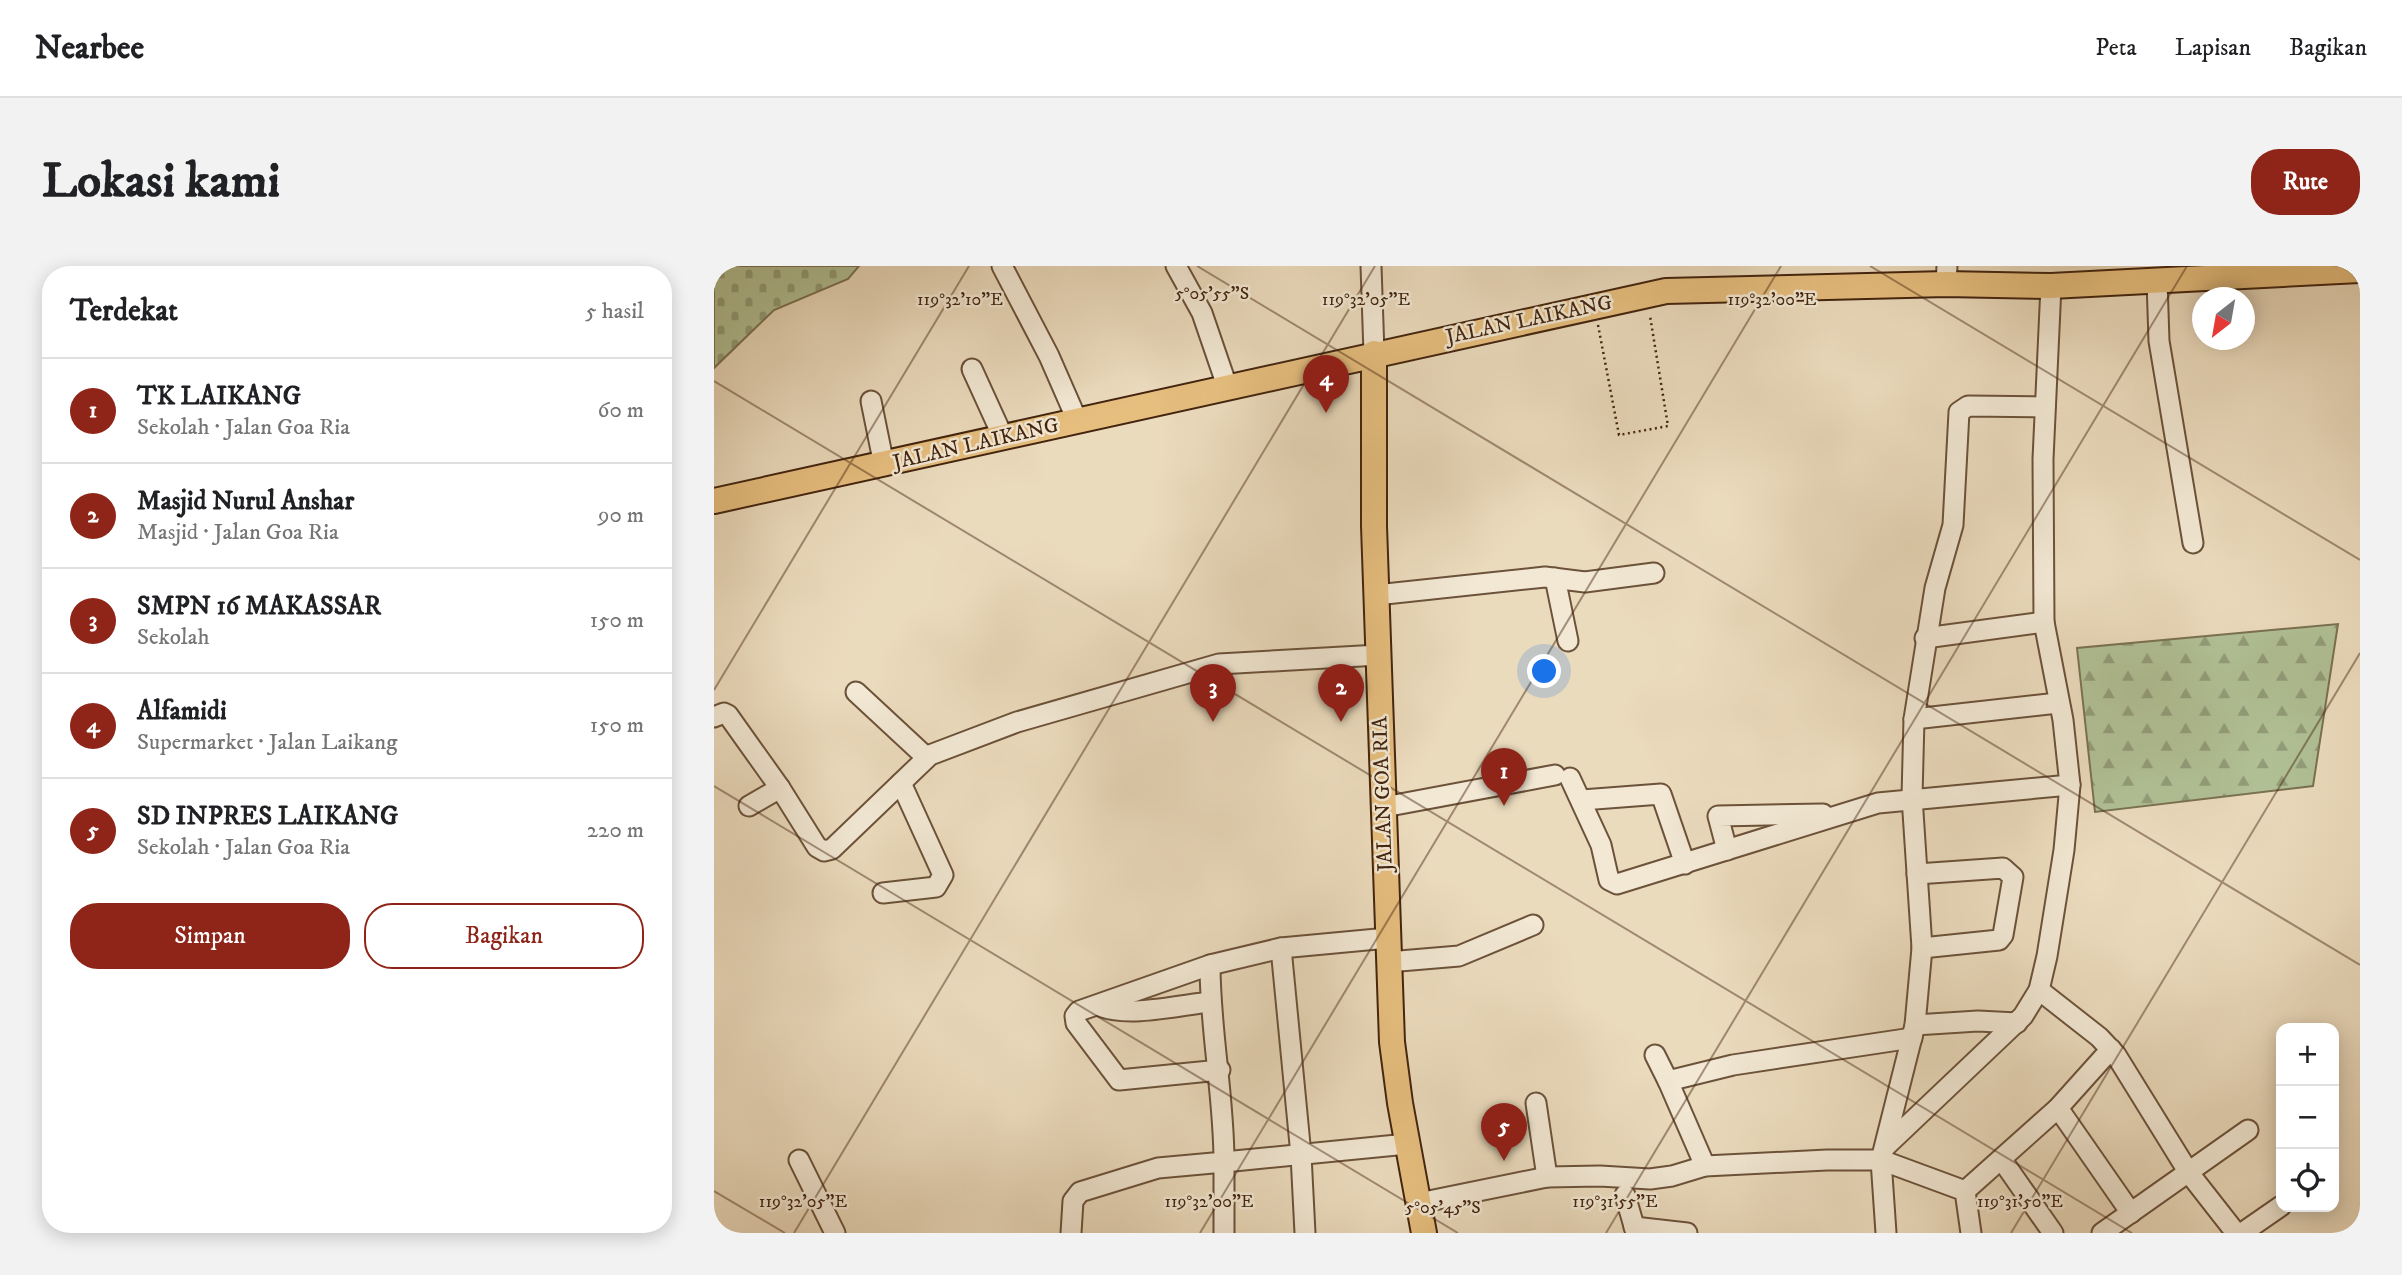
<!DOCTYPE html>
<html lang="id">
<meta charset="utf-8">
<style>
body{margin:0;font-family:"IM FELL DW Pica",serif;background:#f2f2f2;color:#202124}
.controls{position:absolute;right:21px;bottom:21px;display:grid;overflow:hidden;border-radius:14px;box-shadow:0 4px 18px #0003}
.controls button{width:63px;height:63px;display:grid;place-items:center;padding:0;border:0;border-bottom:2px solid #e0e0e0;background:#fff;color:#202124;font:35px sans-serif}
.compass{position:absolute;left:1478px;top:21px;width:63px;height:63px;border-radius:50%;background:#fff;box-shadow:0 4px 18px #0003;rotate:211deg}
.you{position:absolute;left:831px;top:406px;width:24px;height:24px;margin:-18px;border:5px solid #fff;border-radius:50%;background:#1a73e8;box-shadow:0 0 0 10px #1a73e833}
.badge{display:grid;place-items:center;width:46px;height:46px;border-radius:50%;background:#8f2418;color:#fff;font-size:23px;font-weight:700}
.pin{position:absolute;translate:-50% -58px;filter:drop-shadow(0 2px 4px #0008)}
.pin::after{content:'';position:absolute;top:37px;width:24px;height:21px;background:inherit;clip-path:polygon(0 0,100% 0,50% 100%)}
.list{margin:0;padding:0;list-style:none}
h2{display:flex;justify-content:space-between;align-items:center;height:91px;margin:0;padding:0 28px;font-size:30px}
h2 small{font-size:23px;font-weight:400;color:#757577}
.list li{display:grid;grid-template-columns:46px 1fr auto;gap:21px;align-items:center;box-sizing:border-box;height:105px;padding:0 28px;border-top:2px solid #e0e0e0}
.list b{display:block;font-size:26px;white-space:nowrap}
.list p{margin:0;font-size:23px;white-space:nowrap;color:#757577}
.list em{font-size:23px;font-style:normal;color:#757577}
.actions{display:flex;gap:14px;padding:21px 28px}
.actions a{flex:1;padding:16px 0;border:2px solid #8f2418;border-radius:28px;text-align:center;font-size:24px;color:#8f2418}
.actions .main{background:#8f2418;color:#fff}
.icon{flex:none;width:38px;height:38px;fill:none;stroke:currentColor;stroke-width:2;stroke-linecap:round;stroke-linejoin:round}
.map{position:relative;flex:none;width:1646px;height:967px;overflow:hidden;border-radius:28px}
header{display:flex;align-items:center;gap:42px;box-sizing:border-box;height:98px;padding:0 35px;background:#fff;border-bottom:2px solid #e0e0e0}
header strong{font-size:33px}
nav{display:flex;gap:38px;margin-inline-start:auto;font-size:24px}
.intro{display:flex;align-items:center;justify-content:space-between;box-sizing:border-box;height:168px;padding:0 42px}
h1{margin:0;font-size:49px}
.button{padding:18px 32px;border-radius:28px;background:#8f2418;color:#fff;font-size:24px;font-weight:700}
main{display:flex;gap:42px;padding:0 42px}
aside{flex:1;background:#fff;border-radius:28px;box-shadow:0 4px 18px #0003}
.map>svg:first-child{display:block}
.forest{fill:url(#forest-firs);stroke:#7a7252;stroke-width:2}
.cemetery{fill:url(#cemetery-stones);stroke:#7a7252;stroke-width:2}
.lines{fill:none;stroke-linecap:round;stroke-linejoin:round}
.minor-casing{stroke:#6c523a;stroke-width:23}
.major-casing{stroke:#42240f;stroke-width:28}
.path{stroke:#42240f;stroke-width:2.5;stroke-dasharray:2 3.5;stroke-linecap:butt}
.minor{stroke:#f2e8d4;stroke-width:19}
.major{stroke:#e6be7e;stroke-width:24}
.ticks{fill:none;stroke:#42240f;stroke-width:2;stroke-opacity:0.45}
.labels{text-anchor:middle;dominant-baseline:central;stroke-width:5;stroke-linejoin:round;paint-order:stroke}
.street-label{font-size:21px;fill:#42240f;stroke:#f2e8d4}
.ticks-label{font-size:18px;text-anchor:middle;fill:#42240f;stroke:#f2e8d4;stroke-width:5;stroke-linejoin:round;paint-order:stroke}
</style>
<header>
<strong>Nearbee</strong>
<nav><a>Peta</a><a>Lapisan</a><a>Bagikan</a></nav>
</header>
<div class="intro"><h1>Lokasi kami</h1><a class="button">Rute</a></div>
<main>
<aside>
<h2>Terdekat<small>5 hasil</small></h2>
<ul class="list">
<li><span class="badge">1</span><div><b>TK LAIKANG</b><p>Sekolah · Jalan Goa Ria</p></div><em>60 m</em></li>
<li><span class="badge">2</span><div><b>Masjid Nurul Anshar</b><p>Masjid · Jalan Goa Ria</p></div><em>90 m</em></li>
<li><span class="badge">3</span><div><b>SMPN 16 MAKASSAR</b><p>Sekolah</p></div><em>150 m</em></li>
<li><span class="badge">4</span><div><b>Alfamidi</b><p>Supermarket · Jalan Laikang</p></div><em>150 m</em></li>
<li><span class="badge">5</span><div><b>SD INPRES LAIKANG</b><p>Sekolah · Jalan Goa Ria</p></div><em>220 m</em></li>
</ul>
<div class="actions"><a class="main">Simpan</a><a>Bagikan</a></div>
</aside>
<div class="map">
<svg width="1646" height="967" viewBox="0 0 1646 967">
<defs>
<pattern id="forest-firs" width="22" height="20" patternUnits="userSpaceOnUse" patternTransform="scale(1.75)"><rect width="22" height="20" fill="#b1c196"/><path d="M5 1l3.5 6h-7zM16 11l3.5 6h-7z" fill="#929d79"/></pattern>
<pattern id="cemetery-stones" width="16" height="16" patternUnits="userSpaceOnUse" patternTransform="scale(1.75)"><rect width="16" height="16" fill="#b1c196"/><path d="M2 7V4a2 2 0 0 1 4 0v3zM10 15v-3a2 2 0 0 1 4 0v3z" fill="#929d79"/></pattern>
</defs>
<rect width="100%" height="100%" fill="#ebdbbd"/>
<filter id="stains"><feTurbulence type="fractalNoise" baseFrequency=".00286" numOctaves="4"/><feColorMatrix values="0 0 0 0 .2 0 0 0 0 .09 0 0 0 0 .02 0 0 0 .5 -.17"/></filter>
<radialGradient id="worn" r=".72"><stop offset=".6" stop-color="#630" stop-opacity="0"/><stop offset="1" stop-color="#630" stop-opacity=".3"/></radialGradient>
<!-- forest -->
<path class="forest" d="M 1624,358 L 1599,520 L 1381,546 L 1363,382 Z"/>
<!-- cemetery -->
<path class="cemetery" d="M 0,0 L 145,0 L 134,13 L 60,44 L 0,102 Z"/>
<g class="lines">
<defs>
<g id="minor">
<path d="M 288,0 L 335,90 L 363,154"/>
<path d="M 462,0 L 488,47 L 513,120"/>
<path d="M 657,0 L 660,87"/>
<path d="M 1443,15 L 1445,75 L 1479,277"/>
<path d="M 1232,18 L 1233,0"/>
<path d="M 258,103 L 289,171"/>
<path d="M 157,135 L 170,199"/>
<path d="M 841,312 L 854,375"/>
<path d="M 662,329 L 831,311 L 871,316 L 940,307"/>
<path d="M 1211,372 L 1330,356"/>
<path d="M 142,426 L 212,491"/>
<path d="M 0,451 L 10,447 L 14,449 L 66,522"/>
<path d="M 1200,453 L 1344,437"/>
<path d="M 856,512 L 887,579 L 895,614 L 903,618 L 1164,537 L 1356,519"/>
<path d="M 868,534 L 947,528 L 971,598"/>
<path d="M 35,540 L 66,522 L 103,581 L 110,585 L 118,583 L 216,489 L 303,456 L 505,398 L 665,389"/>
<path d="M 670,541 L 841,509"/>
<path d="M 1013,584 L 1004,550 L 1109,548"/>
<path d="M 1203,608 L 1289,602 L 1299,611 L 1289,669 L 1285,674 L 1208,682"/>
<path d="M 169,627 L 222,621 L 229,609 L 187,517"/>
<path d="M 567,682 L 587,889 L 591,967"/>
<path d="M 674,696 L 745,690 L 819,659"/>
<path d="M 1325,724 L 1385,771 L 1402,789 L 1475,907 L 1522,967"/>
<path d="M 386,740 C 413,752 467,739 496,736"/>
<path d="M 1201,759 L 1264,755 L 1303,757"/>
<path d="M 941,789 L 954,815"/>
<path d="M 506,804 L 405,814 L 362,757 L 361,750 L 365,745 L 496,699 L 567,682 L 674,672"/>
<path d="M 822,837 L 833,911"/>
<path d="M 1344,842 L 1417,947"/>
<path d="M 1171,881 L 1309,750 L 1325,724 L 1333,690 L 1350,584 L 1356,519 L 1349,454 L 1330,356 L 1329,193 L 1337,20"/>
<path d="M 85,894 L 121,967"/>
<path d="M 1288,894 L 1339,967"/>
<path d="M 991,900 L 954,815 L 1019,799 L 1198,772"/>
<path d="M 1251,925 L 1344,842 L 1397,783"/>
<path d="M 911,929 L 922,967"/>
<path d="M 705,937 L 833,911 L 886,910 L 936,913 L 958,910 L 991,900 L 1113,894 L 1167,894 L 1251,925 L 1257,967"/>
<path d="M 920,961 L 973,967"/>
<path d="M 357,967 L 359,935 L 366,926 L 444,902 L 510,896 C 510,829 496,765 496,699"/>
<path d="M 510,967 L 510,896 L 693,878"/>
<path d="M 1172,967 L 1167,894 L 1201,759 L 1208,682 L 1198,531 L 1200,453 L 1221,322 L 1239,259 L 1245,146 L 1254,140 L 1331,141"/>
<path d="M 1388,967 L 1534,864"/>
<path d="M 1528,967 L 1567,940"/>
</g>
<g id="major">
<path d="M 660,87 L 660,260 L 678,776 L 686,837 L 710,967"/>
<path d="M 0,235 L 952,25 L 1232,18 L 1337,20 L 1646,4"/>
</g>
</defs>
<!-- minor casing -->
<use href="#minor" class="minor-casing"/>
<!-- major casing -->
<use href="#major" class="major-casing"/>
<!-- path -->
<path class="path" d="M 884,59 L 905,169 L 954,160 L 936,50"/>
<!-- minor -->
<use href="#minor" class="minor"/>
<!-- major -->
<use href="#major" class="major"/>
</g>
<!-- ticks -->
<path class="ticks" d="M 483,0 L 1646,699M 1156,0 L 1646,294M 0,115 L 1418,967M 0,424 L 255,0M 0,520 L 744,967M 0,925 L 71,967M 80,967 L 661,0M 486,967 L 1067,0M 892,967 L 1473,0M 1297,967 L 1646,387"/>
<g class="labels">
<!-- street labels -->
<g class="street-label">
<text transform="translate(815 54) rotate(-12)">JALAN LAIKANG</text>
<text transform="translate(262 178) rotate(-13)">JALAN LAIKANG</text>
<text transform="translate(669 528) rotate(-92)">JALAN GOA RIA</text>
</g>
</g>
<g class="ticks-label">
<text x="498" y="33">5°05'55"S</text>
<text x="246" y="39">119°32'10"E</text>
<text x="652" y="39">119°32'05"E</text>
<text x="1058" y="39">119°32'00"E</text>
<text x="89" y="941">119°32'05"E</text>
<text x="495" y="941">119°32'00"E</text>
<text x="901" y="941">119°31'55"E</text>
<text x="1306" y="941">119°31'50"E</text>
<text x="729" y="947">5°05'45"S</text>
</g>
<rect width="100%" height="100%" filter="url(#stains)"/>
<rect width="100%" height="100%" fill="url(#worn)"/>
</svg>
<div class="controls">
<button>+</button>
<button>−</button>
<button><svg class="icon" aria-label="locate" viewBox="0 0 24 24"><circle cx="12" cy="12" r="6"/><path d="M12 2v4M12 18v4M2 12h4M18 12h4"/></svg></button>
</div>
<svg class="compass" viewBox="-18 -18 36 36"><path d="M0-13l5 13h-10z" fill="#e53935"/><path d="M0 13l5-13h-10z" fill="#757577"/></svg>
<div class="you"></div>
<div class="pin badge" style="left:790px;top:540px">1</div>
<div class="pin badge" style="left:627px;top:456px">2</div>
<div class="pin badge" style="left:499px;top:456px">3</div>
<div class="pin badge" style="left:612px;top:147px">4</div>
<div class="pin badge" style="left:790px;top:895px">5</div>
</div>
</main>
